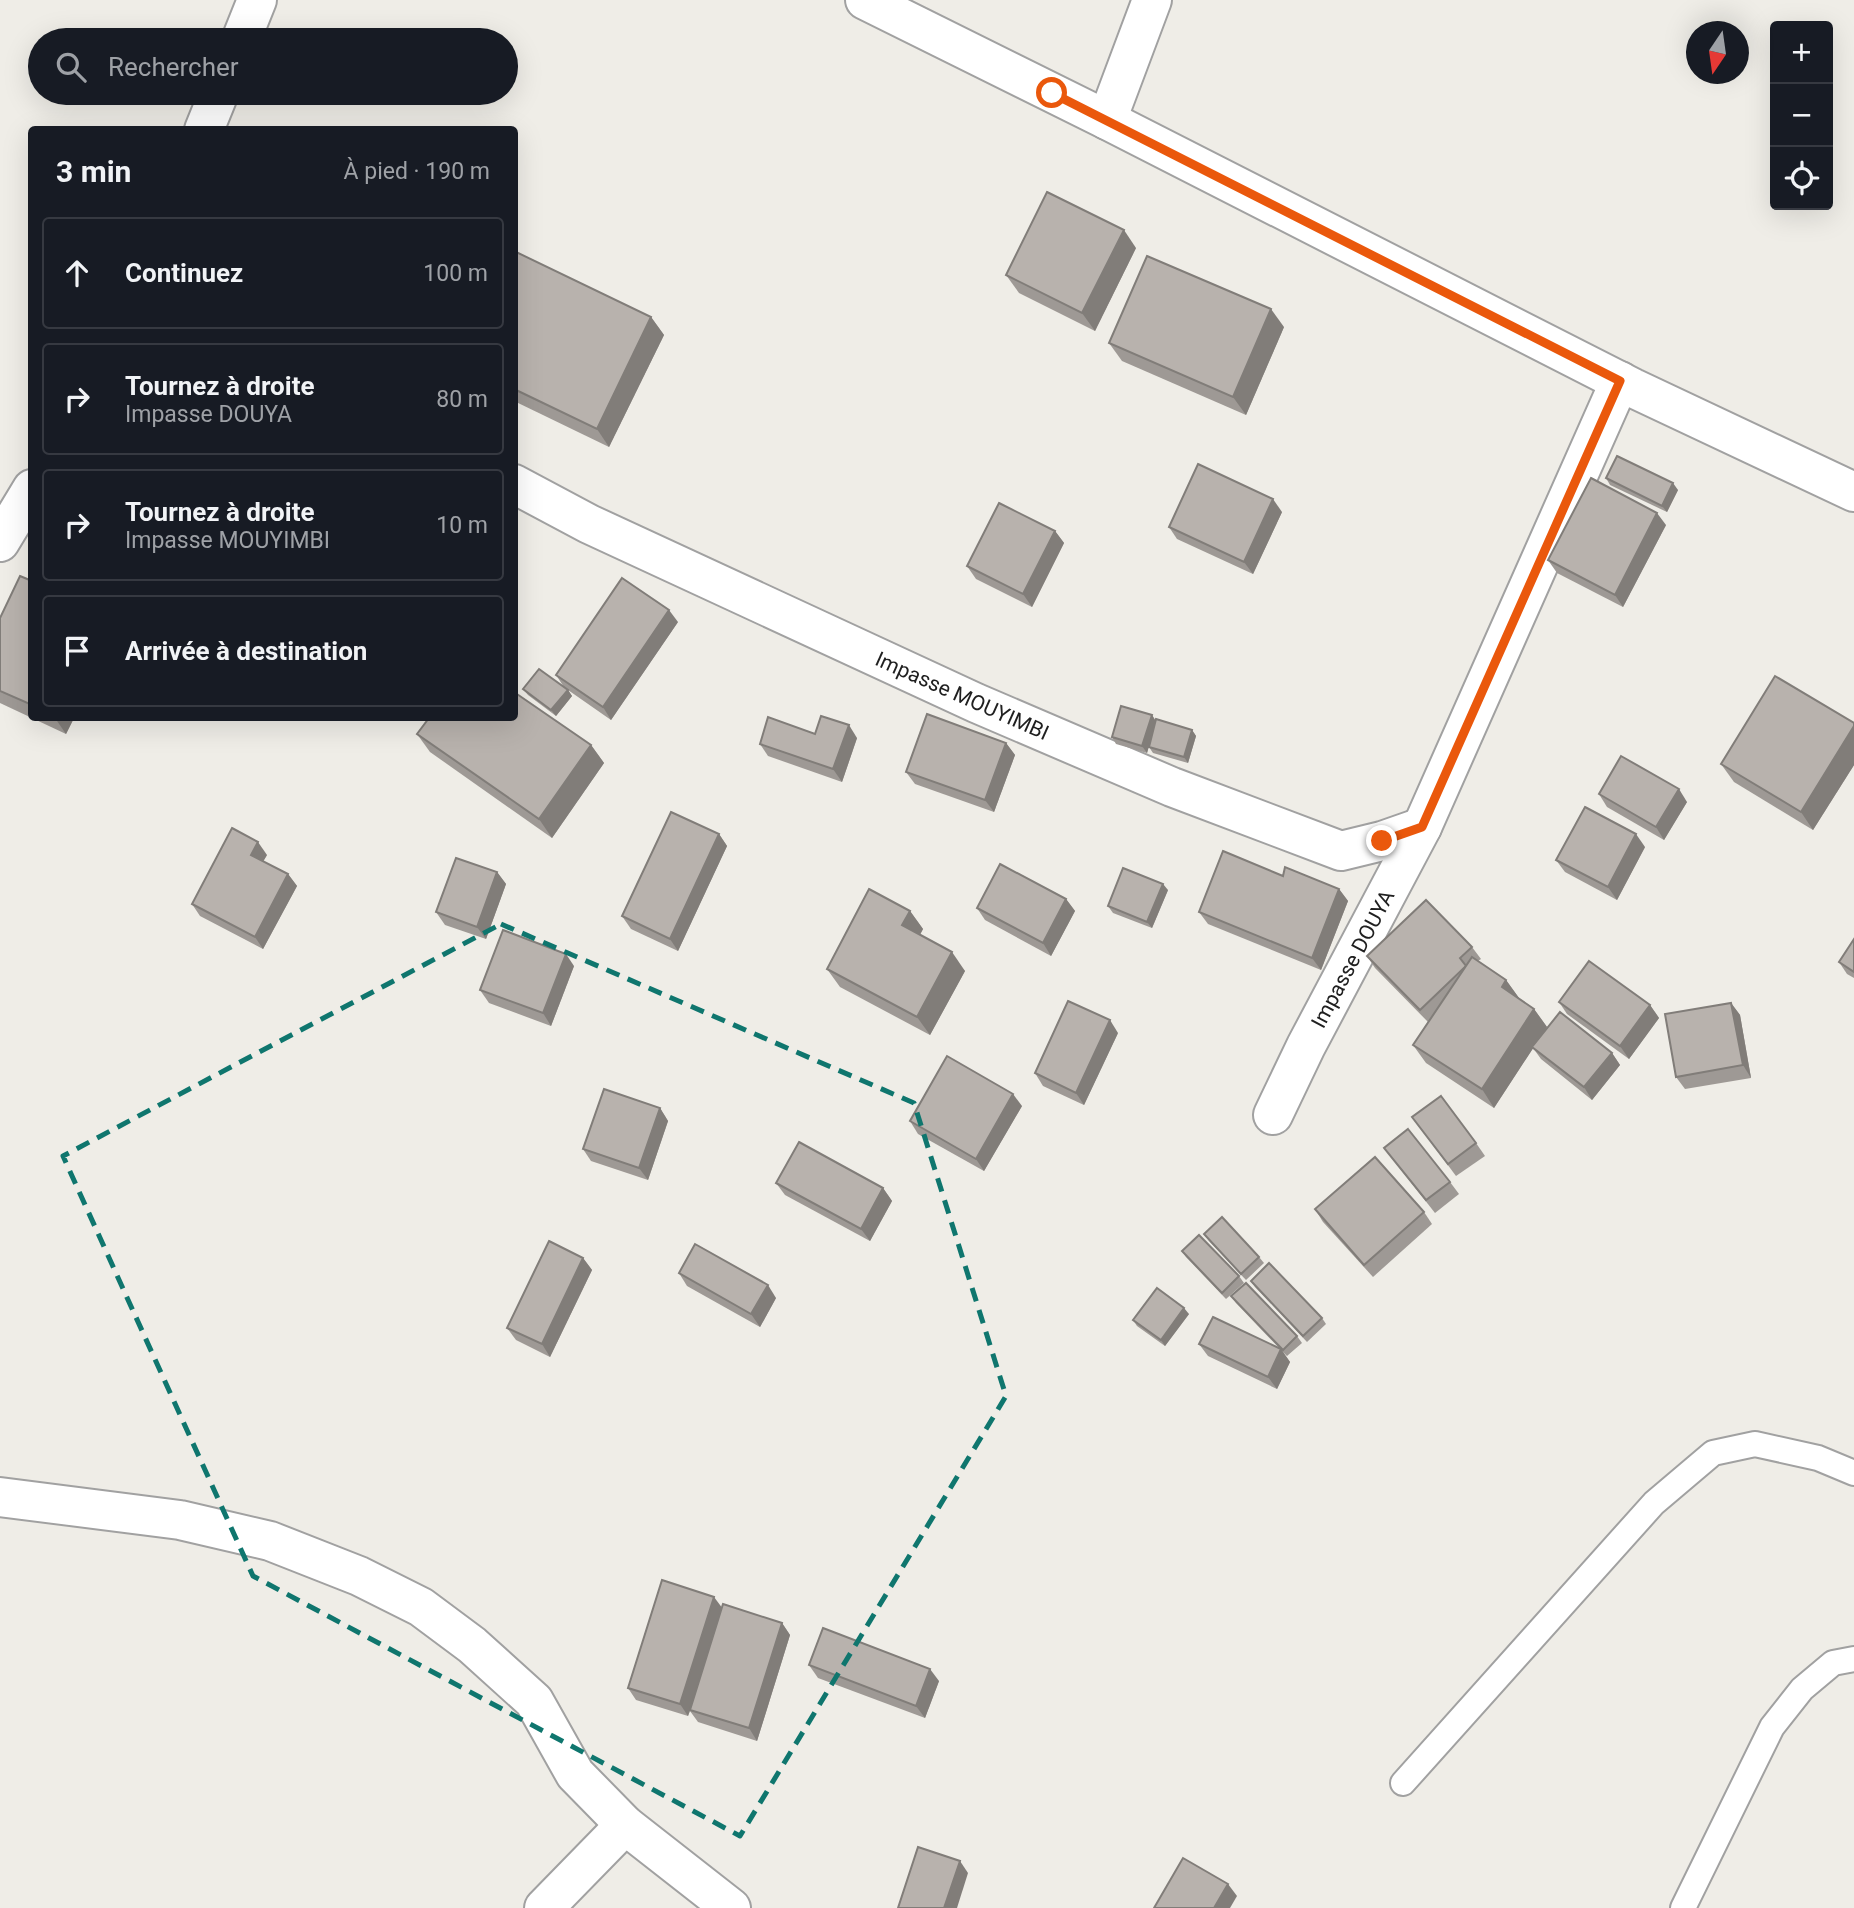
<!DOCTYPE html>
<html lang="fr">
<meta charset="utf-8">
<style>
body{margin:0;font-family:Roboto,sans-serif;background:#20242c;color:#f1f3f6}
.controls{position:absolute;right:21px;top:21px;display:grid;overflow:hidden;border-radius:7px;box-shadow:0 7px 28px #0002}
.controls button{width:63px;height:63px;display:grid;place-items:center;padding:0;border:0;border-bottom:2px solid #363941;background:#171b24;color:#f1f3f6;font:35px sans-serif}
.compass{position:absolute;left:1686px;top:21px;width:63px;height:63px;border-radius:50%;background:#171b24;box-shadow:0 7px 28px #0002;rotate:193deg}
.stop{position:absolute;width:21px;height:21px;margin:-16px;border:5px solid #ea580c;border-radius:50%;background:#fff}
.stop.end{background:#ea580c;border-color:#fff;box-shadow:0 2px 7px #0008}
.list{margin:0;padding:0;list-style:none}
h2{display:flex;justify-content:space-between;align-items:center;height:91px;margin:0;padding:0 28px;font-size:30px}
h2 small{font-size:23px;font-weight:400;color:#9ea1a6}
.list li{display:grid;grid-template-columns:46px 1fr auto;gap:21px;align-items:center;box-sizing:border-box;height:112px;margin:0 14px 14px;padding:0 14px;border:2px solid #363941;border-radius:7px}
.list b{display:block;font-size:26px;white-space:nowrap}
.list p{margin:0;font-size:23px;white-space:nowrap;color:#9ea1a6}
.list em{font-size:23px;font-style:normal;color:#9ea1a6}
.icon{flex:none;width:38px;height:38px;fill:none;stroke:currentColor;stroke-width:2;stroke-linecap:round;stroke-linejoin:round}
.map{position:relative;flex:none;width:1854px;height:1908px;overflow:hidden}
.search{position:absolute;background:#171b24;box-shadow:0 7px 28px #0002;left:28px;top:28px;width:490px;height:77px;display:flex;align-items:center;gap:18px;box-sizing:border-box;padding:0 24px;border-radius:38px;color:#9ea1a6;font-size:26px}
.panel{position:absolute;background:#171b24;box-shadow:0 7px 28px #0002;left:28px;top:126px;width:490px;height:595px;border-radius:7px}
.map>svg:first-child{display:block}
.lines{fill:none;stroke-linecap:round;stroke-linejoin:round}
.service-casing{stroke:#a1a1a1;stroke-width:28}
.minor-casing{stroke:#a1a1a1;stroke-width:42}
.tertiary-casing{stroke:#a1a1a1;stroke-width:42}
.service{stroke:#fff;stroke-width:24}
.minor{stroke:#fff;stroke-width:38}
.tertiary{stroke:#fff;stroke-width:38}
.wall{fill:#9e9995}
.shaded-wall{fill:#817d79}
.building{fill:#b8b2ad;stroke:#817d79;stroke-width:2}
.route{stroke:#ea580c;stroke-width:9}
.marked{fill:none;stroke:#0f766e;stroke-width:5;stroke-dasharray:14 9;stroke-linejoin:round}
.labels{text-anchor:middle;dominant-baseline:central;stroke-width:5;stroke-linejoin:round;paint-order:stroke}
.street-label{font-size:21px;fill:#202020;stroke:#fff}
</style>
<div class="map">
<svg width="1854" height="1908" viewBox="0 0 1854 1908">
<rect width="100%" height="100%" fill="#efede7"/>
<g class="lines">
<defs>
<g id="service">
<path d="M 1403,1783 L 1654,1503 L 1713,1453 L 1755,1444 L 1818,1458 L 1854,1473"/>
<path d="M 1683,1908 L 1772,1727 L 1802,1689 L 1833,1663 L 1854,1659"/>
</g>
<g id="minor">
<path d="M 241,40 L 257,0"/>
<path d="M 1107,120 L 1152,0"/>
<path d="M 204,130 L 219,93"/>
<path d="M 514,484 L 589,524 L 976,703 L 1172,787 L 1341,851 L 1382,841 L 1422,827"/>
<path d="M 0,542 L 32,489"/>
<path d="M 1273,1115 L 1306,1046 L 1422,827 L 1620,381"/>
<path d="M 0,1497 L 180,1520 L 270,1541 L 359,1576 L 421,1607 L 472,1645 L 534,1701 L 575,1774 L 625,1825 L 731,1908"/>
<path d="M 544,1908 L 625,1825"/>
</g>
<path id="tertiary" d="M 865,0 L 1107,120 L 1633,388 L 1854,492"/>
</defs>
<!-- service casing -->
<use href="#service" class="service-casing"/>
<!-- minor casing -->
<use href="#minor" class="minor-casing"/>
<!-- tertiary casing -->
<use href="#tertiary" class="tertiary-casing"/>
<!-- service -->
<use href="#service" class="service"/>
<!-- minor -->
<use href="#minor" class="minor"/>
<!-- tertiary -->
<use href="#tertiary" class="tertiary"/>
</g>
<!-- wall -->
<g class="wall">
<path d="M 1136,248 L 1095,331 L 1019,293 L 1006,275 Z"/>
<path d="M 514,251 L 651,317 L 664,335 L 609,447 L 514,401 Z"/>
<path d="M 1284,327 L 1246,415 L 1122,361 L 1109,343 Z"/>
<path d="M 1606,478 L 1678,490 L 1667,512 L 1610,485 Z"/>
<path d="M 1282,512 L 1253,574 L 1177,539 L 1169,527 Z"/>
<path d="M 1666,525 L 1623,607 L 1557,573 L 1548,560 Z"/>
<path d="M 1055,531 L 1064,543 L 1032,607 L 976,579 L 967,566 Z"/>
<path d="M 32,581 L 32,718 L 74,718 L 66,734 L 0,703 L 0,618 Z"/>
<path d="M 678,622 L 611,720 L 568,690 L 572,696 L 556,716 L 528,695 L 523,689 L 564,687 L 556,675 Z"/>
<path d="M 1152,715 L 1156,721 L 1192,730 L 1196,736 L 1188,763 L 1153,753 L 1149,747 L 1152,735 L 1147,753 L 1116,744 L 1112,737 Z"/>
<path d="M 1854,723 L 1854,765 L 1813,830 L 1734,782 L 1721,764 Z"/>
<path d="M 417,734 L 591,745 L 604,763 L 552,838 L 430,752 Z"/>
<path d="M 815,734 L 857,738 L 842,782 L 768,756 L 760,744 Z"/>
<path d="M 1006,743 L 1015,755 L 994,812 L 915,784 L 906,772 Z"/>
<path d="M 1599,794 L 1687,802 L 1664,840 L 1607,807 Z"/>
<path d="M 719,834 L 727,846 L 678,951 L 631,929 L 622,916 Z"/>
<path d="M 1645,847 L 1617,900 L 1565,872 L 1556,860 Z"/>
<path d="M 267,855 L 263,861 L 288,874 L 297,886 L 263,949 L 200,916 L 192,904 Z"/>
<path d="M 497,872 L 506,884 L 486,939 L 445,925 L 436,912 Z"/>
<path d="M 1283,876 L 1339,889 L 1348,901 L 1321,970 L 1208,924 L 1199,912 Z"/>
<path d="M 1168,890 L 1152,928 L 1113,913 L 1108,906 Z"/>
<path d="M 1066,899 L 1075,911 L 1051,956 L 985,920 L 977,908 Z"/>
<path d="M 910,911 L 923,929 L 920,935 L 965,971 L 930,1035 L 840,987 L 827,969 Z"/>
<path d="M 1854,939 L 1854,978 L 1847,974 L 1839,962 Z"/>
<path d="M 1472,947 L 1481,959 L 1478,961 L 1506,980 L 1519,998 L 1534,1009 L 1547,1027 L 1542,1035 L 1612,1053 L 1620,1065 L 1592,1100 L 1541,1059 L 1533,1048 L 1494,1108 L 1426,1063 L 1413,1045 L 1428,1022 L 1375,968 L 1367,956 Z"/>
<path d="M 574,966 L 551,1026 L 489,1003 L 480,990 Z"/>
<path d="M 1559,1002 L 1650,1005 L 1659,1018 L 1629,1059 L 1567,1014 Z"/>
<path d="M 1731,1003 L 1740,1015 L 1751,1078 L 1685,1089 L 1676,1077 Z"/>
<path d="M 1118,1033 L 1084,1105 L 1043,1086 L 1035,1073 Z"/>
<path d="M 1022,1106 L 984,1171 L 918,1134 L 910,1121 Z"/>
<path d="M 660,1108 L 668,1121 L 648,1180 L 591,1161 L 583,1149 Z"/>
<path d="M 1421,1129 L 1476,1143 L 1485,1156 L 1456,1176 Z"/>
<path d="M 1384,1148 L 1450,1182 L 1459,1194 L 1435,1213 Z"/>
<path d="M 776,1183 L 883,1188 L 892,1201 L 870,1241 L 785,1195 Z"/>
<path d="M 1315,1209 L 1424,1212 L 1432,1224 L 1373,1277 L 1323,1222 Z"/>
<path d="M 1204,1234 L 1259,1257 L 1264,1263 L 1246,1280 L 1209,1241 Z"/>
<path d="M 1182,1251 L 1239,1276 L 1244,1283 L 1226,1299 L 1186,1257 Z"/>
<path d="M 583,1258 L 592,1270 L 550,1357 L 516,1340 L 507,1328 Z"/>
<path d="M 679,1273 L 776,1298 L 760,1327 L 687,1286 Z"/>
<path d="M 1251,1281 L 1322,1318 L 1326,1324 L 1307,1342 L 1255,1287 Z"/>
<path d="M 1231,1296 L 1297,1336 L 1302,1343 L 1287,1356 L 1282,1351 L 1290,1362 L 1277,1389 L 1208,1356 L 1199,1344 L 1280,1349 L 1236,1303 Z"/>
<path d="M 1189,1314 L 1165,1346 L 1137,1326 L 1133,1320 Z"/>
<path d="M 722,1607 L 782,1623 L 790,1635 L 757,1741 L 698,1722 L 690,1711 L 688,1716 L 636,1700 L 628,1688 Z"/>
<path d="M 809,1665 L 939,1681 L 925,1718 L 818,1678 Z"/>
</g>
<!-- shaded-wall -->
<g class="shaded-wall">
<path d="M 1124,230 L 1136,248 L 1095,331 L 1082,313 Z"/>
<path d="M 1271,309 L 1284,327 L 1246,415 L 1233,397 Z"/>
<path d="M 651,317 L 664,335 L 609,447 L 597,429 Z"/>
<path d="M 1673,483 L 1678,490 L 1667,512 L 1662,506 Z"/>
<path d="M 1273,499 L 1282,512 L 1253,574 L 1244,562 Z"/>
<path d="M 1657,513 L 1666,525 L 1623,607 L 1615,595 Z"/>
<path d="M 1055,531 L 1064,543 L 1032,607 L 1023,594 Z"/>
<path d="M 669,610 L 678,622 L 611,720 L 603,707 Z"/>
<path d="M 568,690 L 572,696 L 556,716 L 551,710 Z"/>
<path d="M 1152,715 L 1156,722 L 1147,753 L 1142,746 Z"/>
<path d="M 55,718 L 74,718 L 66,734 Z"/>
<path d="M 849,725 L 857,738 L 842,782 L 833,769 Z"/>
<path d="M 1854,726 L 1854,765 L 1813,830 L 1801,812 Z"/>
<path d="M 1192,730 L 1196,736 L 1188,763 L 1184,757 Z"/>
<path d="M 1006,743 L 1015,755 L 994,812 L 985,800 Z"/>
<path d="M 591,745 L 604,763 L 552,838 L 539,819 Z"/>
<path d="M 1679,789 L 1687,802 L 1664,840 L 1656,827 Z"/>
<path d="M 719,834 L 727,846 L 678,951 L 670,939 Z"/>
<path d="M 1636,834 L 1645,847 L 1617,900 L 1608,887 Z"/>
<path d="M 258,842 L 267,855 L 260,867 L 251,855 Z"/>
<path d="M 497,872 L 506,884 L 486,939 L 477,927 Z"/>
<path d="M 288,874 L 297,886 L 263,949 L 255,937 Z"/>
<path d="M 1163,884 L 1168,890 L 1152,928 L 1147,922 Z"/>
<path d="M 1339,889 L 1348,901 L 1321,970 L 1312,958 Z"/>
<path d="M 1066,899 L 1075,911 L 1051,956 L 1043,943 Z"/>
<path d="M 910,911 L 923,929 L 915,943 L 902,925 Z"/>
<path d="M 952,952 L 965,971 L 930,1035 L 917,1017 Z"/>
<path d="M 566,954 L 574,966 L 551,1026 L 543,1013 Z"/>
<path d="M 1506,980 L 1519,998 L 1502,987 Z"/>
<path d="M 1731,1003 L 1740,1015 L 1751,1078 L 1743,1065 Z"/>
<path d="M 1650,1005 L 1659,1018 L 1629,1059 L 1620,1046 Z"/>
<path d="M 1534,1009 L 1547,1027 L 1494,1108 L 1482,1089 Z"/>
<path d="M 1110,1020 L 1118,1033 L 1084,1105 L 1076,1093 Z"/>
<path d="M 1612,1053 L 1620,1065 L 1592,1100 L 1584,1087 Z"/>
<path d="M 1013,1094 L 1022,1106 L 984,1171 L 976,1159 Z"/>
<path d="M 660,1108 L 668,1121 L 648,1180 L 639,1168 Z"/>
<path d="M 883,1188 L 892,1201 L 870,1241 L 861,1229 Z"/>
<path d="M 583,1258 L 592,1270 L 550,1357 L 542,1344 Z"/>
<path d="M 768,1285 L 776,1298 L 760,1327 L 751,1314 Z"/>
<path d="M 1184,1308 L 1189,1314 L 1165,1346 L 1161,1340 Z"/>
<path d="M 1281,1349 L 1290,1362 L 1277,1389 L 1268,1377 Z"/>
<path d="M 714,1597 L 723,1609 L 688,1716 L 680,1704 Z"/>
<path d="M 782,1623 L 790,1635 L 757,1741 L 749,1728 Z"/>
<path d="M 930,1669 L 939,1681 L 925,1718 L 916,1706 Z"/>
<path d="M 960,1861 L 968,1873 L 957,1908 L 944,1908 Z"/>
<path d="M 1228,1884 L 1237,1896 L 1230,1908 L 1214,1908 Z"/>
</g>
<!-- building -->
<g class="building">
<path d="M 1047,192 L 1124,230 L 1082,313 L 1006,275 Z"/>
<path d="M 514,251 L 651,317 L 597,429 L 514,389 Z"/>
<path d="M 1147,256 L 1271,309 L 1233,397 L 1109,343 Z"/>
<path d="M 1617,456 L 1673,483 L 1662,506 L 1606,478 Z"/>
<path d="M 1198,464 L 1273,499 L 1244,562 L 1169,527 Z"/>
<path d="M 1591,478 L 1657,513 L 1615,595 L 1548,560 Z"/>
<path d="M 999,503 L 1055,531 L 1023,594 L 967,566 Z"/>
<path d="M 20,576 L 32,581 L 32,705 L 0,691 L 0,618 Z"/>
<path d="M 622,578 L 669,610 L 603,707 L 556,675 Z"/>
<path d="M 539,669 L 568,690 L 551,710 L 523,689 Z"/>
<path d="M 1775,676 L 1854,723 L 1854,726 L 1801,812 L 1721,764 Z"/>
<path d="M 514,692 L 591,745 L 539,819 L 417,734 L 429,718 L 514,718 Z"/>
<path d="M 1121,706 L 1152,715 L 1142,746 L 1112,737 Z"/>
<path d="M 927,714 L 1006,743 L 985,800 L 906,772 Z"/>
<path d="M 821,716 L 849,725 L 833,769 L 760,744 L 768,717 L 815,734 Z"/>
<path d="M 1156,719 L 1192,730 L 1184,757 L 1149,747 Z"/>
<path d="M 1621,756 L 1679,789 L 1656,827 L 1599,794 Z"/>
<path d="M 1585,807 L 1636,834 L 1608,887 L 1556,860 Z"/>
<path d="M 671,812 L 719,834 L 670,939 L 622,916 Z"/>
<path d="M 232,828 L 258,842 L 251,855 L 288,874 L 255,937 L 192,904 Z"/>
<path d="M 1223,851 L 1283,876 L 1285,867 L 1339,889 L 1312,958 L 1199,912 Z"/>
<path d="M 456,858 L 497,872 L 477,927 L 436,912 Z"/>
<path d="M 1000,864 L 1066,899 L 1043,943 L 977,908 Z"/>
<path d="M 1123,868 L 1163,884 L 1147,922 L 1108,906 Z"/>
<path d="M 869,889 L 910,911 L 902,925 L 952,952 L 917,1017 L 827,969 Z"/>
<path d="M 1426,900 L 1472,947 L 1460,958 L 1466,966 L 1420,1010 L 1367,956 Z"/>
<path d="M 503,930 L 566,954 L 543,1013 L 480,990 Z"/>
<path d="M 1854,939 L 1854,972 L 1839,962 Z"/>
<path d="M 1472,957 L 1506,980 L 1502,987 L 1534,1009 L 1482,1089 L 1413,1045 Z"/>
<path d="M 1589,961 L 1650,1005 L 1620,1046 L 1559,1002 Z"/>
<path d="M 1068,1001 L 1110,1020 L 1076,1093 L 1035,1073 Z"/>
<path d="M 1731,1003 L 1743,1065 L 1676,1077 L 1665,1014 Z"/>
<path d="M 1560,1012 L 1612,1053 L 1584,1087 L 1532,1047 Z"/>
<path d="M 947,1056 L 1013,1094 L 976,1159 L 910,1121 Z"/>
<path d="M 604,1089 L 660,1108 L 639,1168 L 583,1149 Z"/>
<path d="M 1441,1096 L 1476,1143 L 1448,1164 L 1412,1117 Z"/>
<path d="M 1408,1129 L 1450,1182 L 1426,1200 L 1384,1148 Z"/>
<path d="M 799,1142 L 883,1188 L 861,1229 L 776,1183 Z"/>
<path d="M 1375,1157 L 1424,1212 L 1364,1265 L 1315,1209 Z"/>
<path d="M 1222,1217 L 1259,1257 L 1241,1274 L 1204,1234 Z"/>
<path d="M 1199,1235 L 1239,1276 L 1222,1293 L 1182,1251 Z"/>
<path d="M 549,1241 L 583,1258 L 542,1344 L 507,1328 Z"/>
<path d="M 695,1244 L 768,1285 L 751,1314 L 679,1273 Z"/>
<path d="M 1269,1263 L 1322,1318 L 1303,1336 L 1251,1281 Z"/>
<path d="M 1246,1283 L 1297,1336 L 1283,1350 L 1231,1296 Z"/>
<path d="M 1157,1288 L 1184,1308 L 1161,1340 L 1133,1320 Z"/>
<path d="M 1213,1317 L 1281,1349 L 1268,1377 L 1199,1344 Z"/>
<path d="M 662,1580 L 714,1597 L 680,1704 L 628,1688 Z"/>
<path d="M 723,1604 L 782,1623 L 749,1728 L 690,1710 Z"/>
<path d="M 823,1628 L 930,1669 L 916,1706 L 809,1665 Z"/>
<path d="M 918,1847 L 960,1861 L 944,1908 L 898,1908 Z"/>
<path d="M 1183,1858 L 1228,1884 L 1214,1908 L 1154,1908 Z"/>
</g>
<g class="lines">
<!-- route -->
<path class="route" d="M 1052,93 L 1620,381 L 1422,827 L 1382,841"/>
</g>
<!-- marked area -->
<path class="marked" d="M 501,924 L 914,1103 L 1006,1396 L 740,1836 L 253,1576 L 63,1156 Z"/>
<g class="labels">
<!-- street labels -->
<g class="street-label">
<text transform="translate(962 696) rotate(24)">Impasse MOUYIMBI</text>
<text transform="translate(1353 959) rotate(-62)">Impasse DOUYA</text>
</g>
</g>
</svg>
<div class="controls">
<button>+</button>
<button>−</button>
<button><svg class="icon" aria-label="locate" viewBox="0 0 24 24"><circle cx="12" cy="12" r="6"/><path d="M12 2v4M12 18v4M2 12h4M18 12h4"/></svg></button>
</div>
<svg class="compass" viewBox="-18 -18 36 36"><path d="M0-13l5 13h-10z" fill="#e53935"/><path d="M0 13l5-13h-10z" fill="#9ea1a6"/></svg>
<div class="stop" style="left:1052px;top:93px"></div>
<div class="stop end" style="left:1382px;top:841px"></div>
<div class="search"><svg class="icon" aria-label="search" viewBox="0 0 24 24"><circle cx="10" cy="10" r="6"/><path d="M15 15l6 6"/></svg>Rechercher</div>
<section class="panel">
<h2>3 min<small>À pied · 190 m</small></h2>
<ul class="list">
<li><svg class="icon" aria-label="ahead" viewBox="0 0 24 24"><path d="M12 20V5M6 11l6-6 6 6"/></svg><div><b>Continuez</b></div><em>100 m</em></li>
<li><svg class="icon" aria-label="right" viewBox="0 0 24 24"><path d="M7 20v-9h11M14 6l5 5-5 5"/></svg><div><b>Tournez à droite</b><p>Impasse DOUYA</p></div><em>80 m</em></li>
<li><svg class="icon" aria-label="right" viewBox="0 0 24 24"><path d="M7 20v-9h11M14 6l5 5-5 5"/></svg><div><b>Tournez à droite</b><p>Impasse MOUYIMBI</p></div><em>10 m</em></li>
<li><svg class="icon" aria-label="arrive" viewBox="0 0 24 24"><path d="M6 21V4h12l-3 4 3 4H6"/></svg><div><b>Arrivée à destination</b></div></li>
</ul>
</section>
</div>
